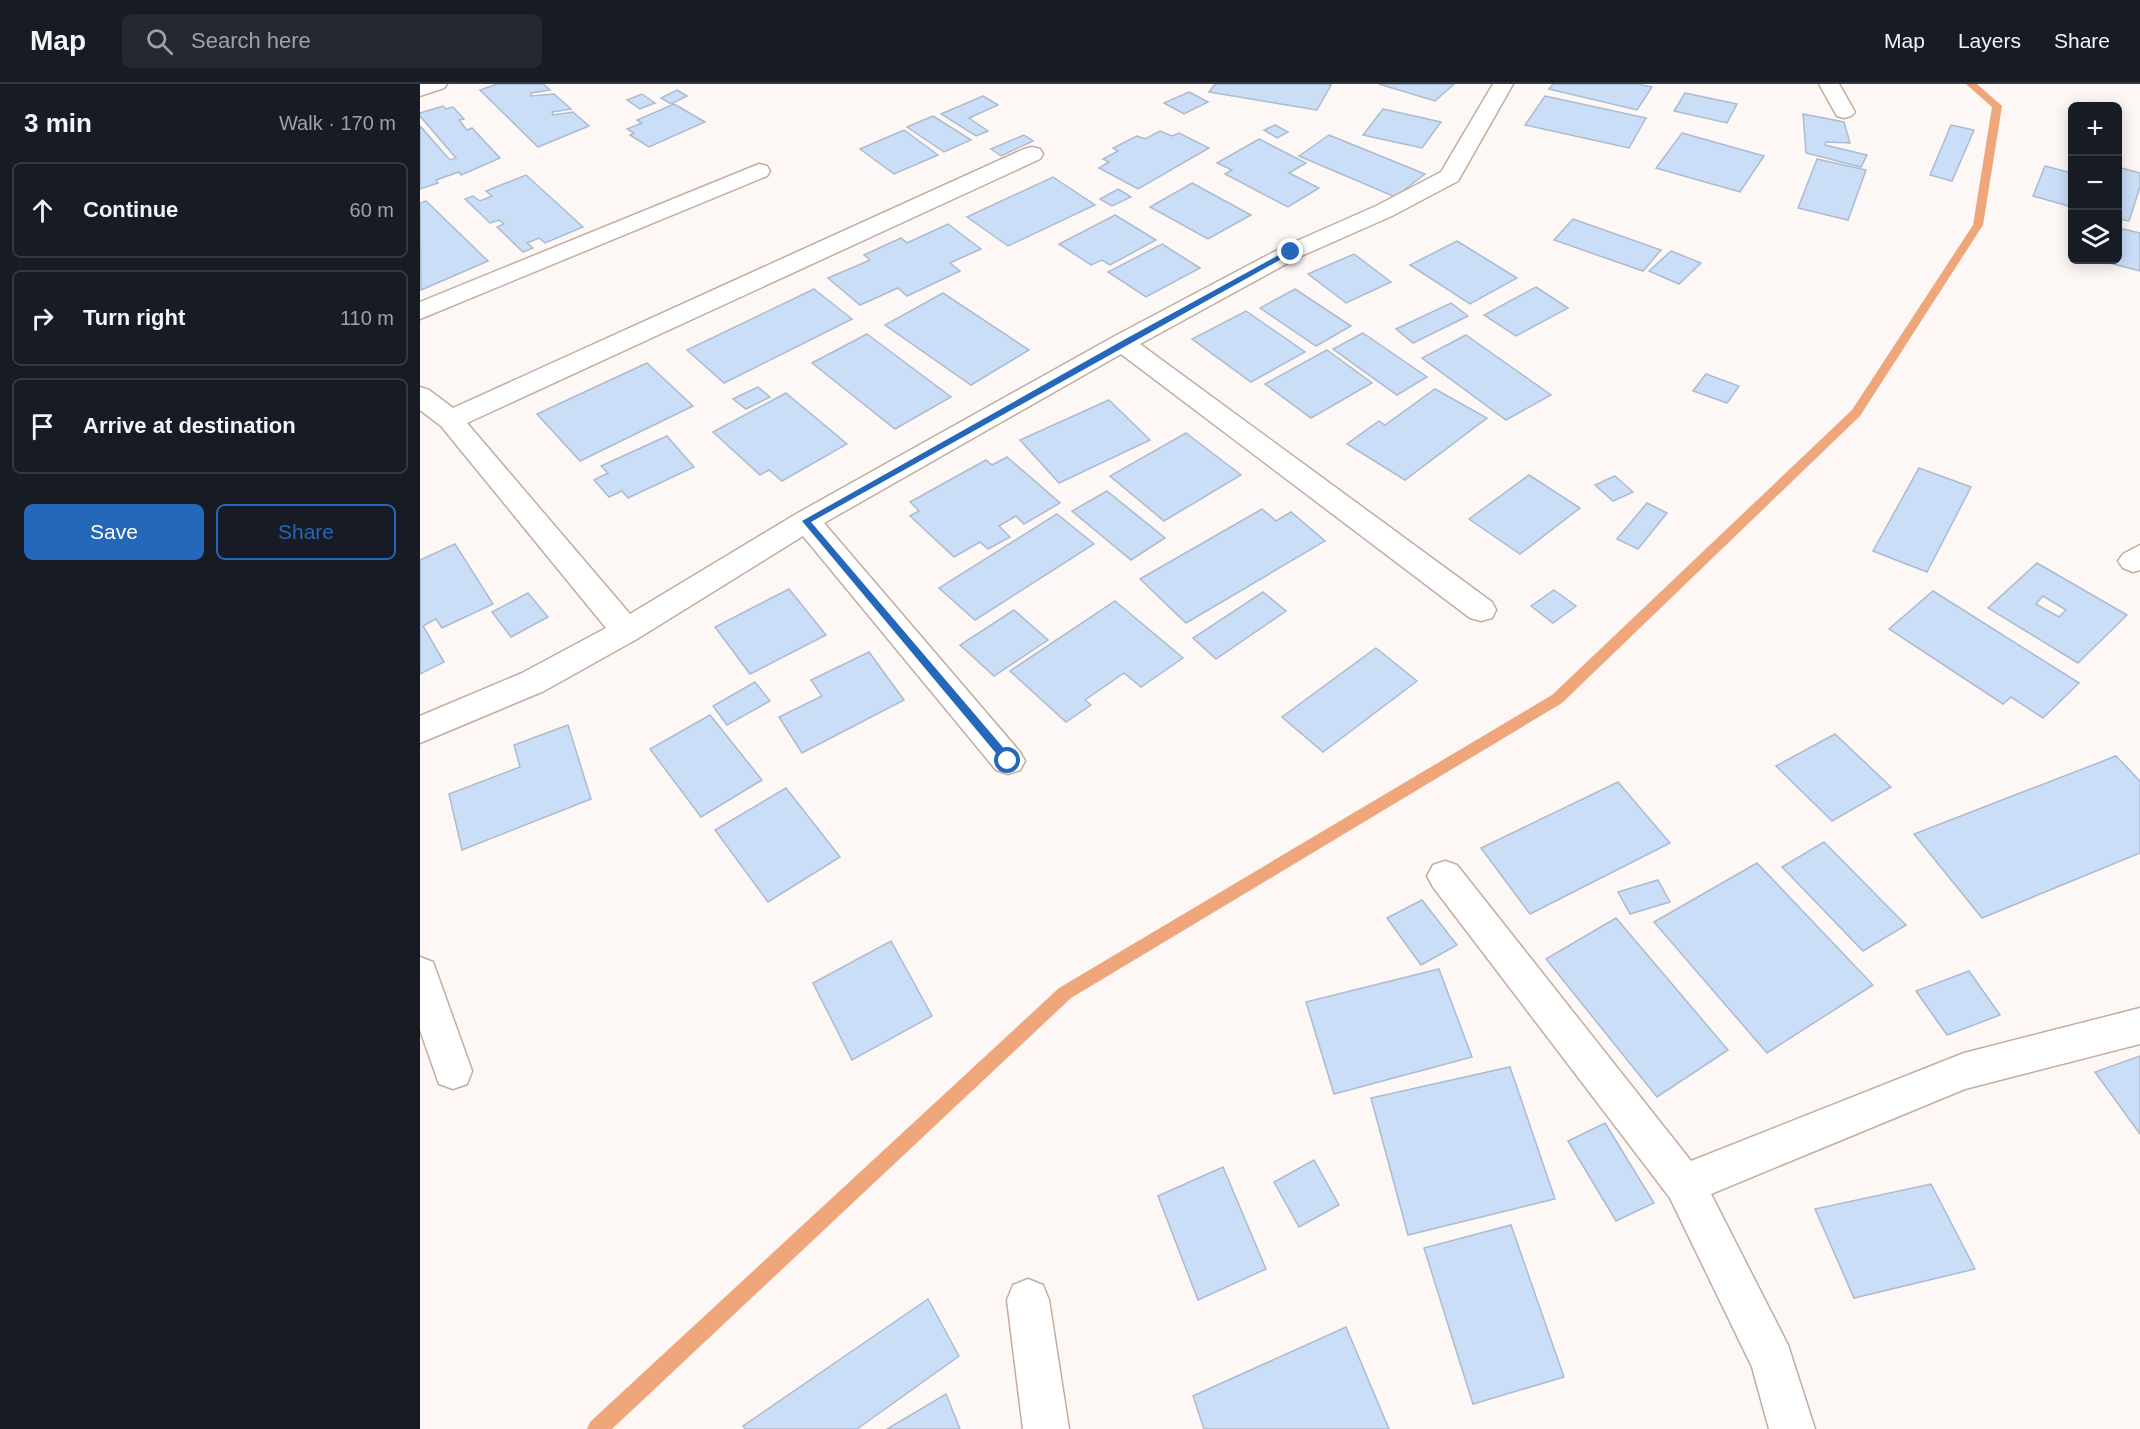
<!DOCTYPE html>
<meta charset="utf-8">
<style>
body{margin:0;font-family:Arial,sans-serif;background:#242831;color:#f1f3f6}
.controls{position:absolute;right:18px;top:18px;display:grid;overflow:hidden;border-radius:9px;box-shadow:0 3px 15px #0003}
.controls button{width:54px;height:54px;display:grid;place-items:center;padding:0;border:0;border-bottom:2px solid #363941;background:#171b24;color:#f1f3f6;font:30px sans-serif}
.stop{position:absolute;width:18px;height:18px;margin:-14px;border:4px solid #2567b9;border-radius:50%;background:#fff}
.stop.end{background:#2567b9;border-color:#fff;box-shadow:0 2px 6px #0008}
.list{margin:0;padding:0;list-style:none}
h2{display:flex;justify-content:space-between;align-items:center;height:78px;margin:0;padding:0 24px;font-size:26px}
h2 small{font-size:20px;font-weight:400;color:#9ea1a6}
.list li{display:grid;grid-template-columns:39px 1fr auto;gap:18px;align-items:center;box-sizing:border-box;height:96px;margin:0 12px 12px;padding:0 12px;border:2px solid #363941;border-radius:9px}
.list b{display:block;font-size:22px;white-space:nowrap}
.list em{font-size:20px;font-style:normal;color:#9ea1a6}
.actions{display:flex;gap:12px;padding:18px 24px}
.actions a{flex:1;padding:14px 0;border:2px solid #2567b9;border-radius:9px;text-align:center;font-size:21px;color:#2567b9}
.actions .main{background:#2567b9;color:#fff}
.icon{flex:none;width:33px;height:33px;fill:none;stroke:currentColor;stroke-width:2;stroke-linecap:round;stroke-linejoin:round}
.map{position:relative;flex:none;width:1720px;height:1345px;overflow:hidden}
header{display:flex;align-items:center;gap:36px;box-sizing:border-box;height:84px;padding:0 30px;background:#171b24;border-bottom:2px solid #363941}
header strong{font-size:28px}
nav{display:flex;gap:33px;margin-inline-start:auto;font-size:21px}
.search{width:420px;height:54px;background:#242831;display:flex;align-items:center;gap:15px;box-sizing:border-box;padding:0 21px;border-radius:9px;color:#9ea1a6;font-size:22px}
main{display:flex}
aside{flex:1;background:#171b24}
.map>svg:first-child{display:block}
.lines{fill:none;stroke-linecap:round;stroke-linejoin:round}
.stream{fill:#eea67a;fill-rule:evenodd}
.building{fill:#cadef8;stroke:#acbbcf;stroke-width:1.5;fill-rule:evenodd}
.minor-casing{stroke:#c4ac9f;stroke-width:3}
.minor{fill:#fff;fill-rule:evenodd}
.route{fill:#2567b9}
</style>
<header>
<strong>Map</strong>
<div class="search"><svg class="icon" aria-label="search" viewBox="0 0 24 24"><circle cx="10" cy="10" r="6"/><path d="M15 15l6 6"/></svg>Search here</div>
<nav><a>Map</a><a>Layers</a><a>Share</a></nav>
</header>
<main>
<aside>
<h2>3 min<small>Walk · 170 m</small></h2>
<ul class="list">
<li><svg class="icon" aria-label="ahead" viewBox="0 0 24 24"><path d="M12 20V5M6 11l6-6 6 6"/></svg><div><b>Continue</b></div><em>60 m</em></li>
<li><svg class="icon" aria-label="right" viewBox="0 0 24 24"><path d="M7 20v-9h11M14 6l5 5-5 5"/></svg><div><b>Turn right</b></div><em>110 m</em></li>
<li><svg class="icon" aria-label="arrive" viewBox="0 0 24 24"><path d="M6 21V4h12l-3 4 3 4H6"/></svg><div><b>Arrive at destination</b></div></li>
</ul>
<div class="actions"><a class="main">Save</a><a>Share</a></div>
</aside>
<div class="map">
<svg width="1720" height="1345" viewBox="0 0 1720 1345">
<rect width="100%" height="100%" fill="#fdf7f5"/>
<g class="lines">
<!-- stream -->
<path class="stream" d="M 1546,0 L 1557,0 L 1582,22 L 1563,141 L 1440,332 L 1142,619 L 651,914 L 192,1345 L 167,1345 L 170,1338 L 639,904 L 1132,611 L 1432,326 L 1553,141 L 1572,23 Z"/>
</g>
<!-- building -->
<g class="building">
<path d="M 77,0 L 123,0 L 130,6 L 111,9 L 111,12 L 134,10 L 151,25 L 132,28 L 133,31 L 153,28 L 169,42 L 118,63 L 60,6 Z"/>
<path d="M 795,0 L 908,0 L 911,1 L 897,26 L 789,8 Z"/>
<path d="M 959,0 L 1034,0 L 1015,17 Z"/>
<path d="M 1133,0 L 1218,0 L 1232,3 L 1217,26 L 1129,5 Z"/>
<path d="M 257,6 L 267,12 L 251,20 L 241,14 Z"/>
<path d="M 769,8 L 788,18 L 764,30 L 744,19 Z"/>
<path d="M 1265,9 L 1317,20 L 1307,39 L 1254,27 Z"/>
<path d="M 222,10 L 235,19 L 220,25 L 207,16 Z"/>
<path d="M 563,12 L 578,21 L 549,34 L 568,47 L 556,52 L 521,30 Z"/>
<path d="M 1125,12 L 1226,34 L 1209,64 L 1105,41 Z"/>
<path d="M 254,20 L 285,38 L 229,63 L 210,51 L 214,49 L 207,45 L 222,39 L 217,36 Z"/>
<path d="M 23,22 L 26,25 L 33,23 L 44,35 L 39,36 L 47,46 L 52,44 L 80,74 L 41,91 L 39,88 L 16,96 L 18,99 L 0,105 L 0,42 L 30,76 L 36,74 L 0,32 L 0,29 Z"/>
<path d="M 963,25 L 1021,38 L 1002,64 L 943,51 Z"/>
<path d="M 1383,30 L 1424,38 L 1430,59 L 1406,58 L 1405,61 L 1447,71 L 1441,83 L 1386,69 Z"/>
<path d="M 513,32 L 551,56 L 524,68 L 487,43 Z"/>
<path d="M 855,41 L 868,48 L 857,54 L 844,46 Z"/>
<path d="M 1531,41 L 1554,46 L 1532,97 L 1510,91 Z"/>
<path d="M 484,46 L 518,71 L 474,90 L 440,65 Z"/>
<path d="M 740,47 L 752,52 L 759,49 L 789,64 L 718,105 L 679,84 L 689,78 L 683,75 L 698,67 L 693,64 L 717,52 L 725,55 Z"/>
<path d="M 1262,49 L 1344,72 L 1320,108 L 1236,84 Z"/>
<path d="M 604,51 L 613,57 L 581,72 L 571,65 Z"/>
<path d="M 909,51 L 1005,90 L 975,113 L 879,72 Z"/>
<path d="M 839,55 L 886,79 L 869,89 L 899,104 L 868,123 L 805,90 L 812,86 L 797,79 Z"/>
<path d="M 1397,75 L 1446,86 L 1428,136 L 1378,124 Z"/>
<path d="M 1625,82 L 1652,89 L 1652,123 L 1613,112 Z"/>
<path d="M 1698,83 L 1720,89 L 1720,103 L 1709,137 L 1698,135 Z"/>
<path d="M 106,91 L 163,143 L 125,159 L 119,154 L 107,159 L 113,164 L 103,168 L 77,143 L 84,140 L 79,136 L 70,139 L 45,115 L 53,112 L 60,117 L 72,112 L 66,107 Z"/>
<path d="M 633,93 L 675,121 L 588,162 L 547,133 Z"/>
<path d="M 772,99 L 831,131 L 788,155 L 730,123 Z"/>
<path d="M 698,105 L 711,113 L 692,122 L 680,115 Z"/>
<path d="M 6,117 L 68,177 L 1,206 L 0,119 Z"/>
<path d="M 695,131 L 736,156 L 690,181 L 682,176 L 671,181 L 639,160 Z"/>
<path d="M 1153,135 L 1241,166 L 1223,187 L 1134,156 Z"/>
<path d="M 528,140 L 561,165 L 530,179 L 540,187 L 487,212 L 478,204 L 440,221 L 408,194 L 450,176 L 444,171 L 481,154 L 487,159 Z"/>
<path d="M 1699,144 L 1720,149 L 1720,187 L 1689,179 L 1690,176 L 1698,176 Z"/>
<path d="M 1037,157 L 1097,194 L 1050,220 L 990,181 Z"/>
<path d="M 742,160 L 780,184 L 726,213 L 688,188 Z"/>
<path d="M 1251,167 L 1281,179 L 1259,200 L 1229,187 Z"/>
<path d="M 934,170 L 971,198 L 926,219 L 888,190 Z"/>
<path d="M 1116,203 L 1148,224 L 1096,252 L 1064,231 Z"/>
<path d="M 394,205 L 432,235 L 304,299 L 267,266 Z"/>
<path d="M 875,205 L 931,242 L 896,262 L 840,224 Z"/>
<path d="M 523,209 L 609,266 L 551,301 L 465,241 Z"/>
<path d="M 1031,219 L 1048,232 L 993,259 L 976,245 Z"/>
<path d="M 826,227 L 885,268 L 831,298 L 772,255 Z"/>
<path d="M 943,249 L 1007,293 L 977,311 L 913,265 Z"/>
<path d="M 447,250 L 531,313 L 475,345 L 392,279 Z"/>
<path d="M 1046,251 L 1131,311 L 1086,336 L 1002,274 Z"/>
<path d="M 907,266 L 952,299 L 891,334 L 845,300 Z"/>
<path d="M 227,279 L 273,322 L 160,377 L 117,330 Z"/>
<path d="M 1286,290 L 1319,302 L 1307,319 L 1273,307 Z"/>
<path d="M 338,303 L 350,313 L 326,325 L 313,315 Z"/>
<path d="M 1015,305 L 1067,334 L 985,396 L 927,360 L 959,337 L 965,341 Z"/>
<path d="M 366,309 L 427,360 L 362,397 L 349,386 L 340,391 L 293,348 Z"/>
<path d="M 689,316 L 730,356 L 639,399 L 600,356 Z"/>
<path d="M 766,349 L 821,391 L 744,437 L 690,392 Z"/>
<path d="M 247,352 L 274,383 L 208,414 L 202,407 L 189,413 L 174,396 L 188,389 L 181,382 Z"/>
<path d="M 587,373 L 640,419 L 604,440 L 596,432 L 579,442 L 590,453 L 568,465 L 560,458 L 534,473 L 490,432 L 499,427 L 490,418 L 566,376 L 572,381 Z"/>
<path d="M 1499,384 L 1551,403 L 1507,488 L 1453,467 Z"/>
<path d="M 1109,391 L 1160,424 L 1100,470 L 1049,435 Z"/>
<path d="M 1195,392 L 1213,408 L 1193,417 L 1175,401 Z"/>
<path d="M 687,407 L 745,454 L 711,476 L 652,427 Z"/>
<path d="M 1227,419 L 1247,429 L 1218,465 L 1197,455 Z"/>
<path d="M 842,425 L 856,437 L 871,428 L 905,457 L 766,539 L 720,495 Z"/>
<path d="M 637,430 L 674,460 L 555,536 L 519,504 Z"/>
<path d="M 35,460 L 73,520 L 22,544 L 16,535 L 3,542 L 24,578 L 0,590 L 0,476 Z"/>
<path d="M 1617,479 L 1707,531 L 1658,579 L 1568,524 ZM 1623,512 L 1646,526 L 1639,533 L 1616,520 Z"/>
<path d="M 369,505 L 406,551 L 330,590 L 295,543 Z"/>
<path d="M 1134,506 L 1156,522 L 1133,539 L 1111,522 Z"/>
<path d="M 1513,507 L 1659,599 L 1623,634 L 1591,613 L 1583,620 L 1469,545 Z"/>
<path d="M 843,508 L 866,527 L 796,575 L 773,554 Z"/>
<path d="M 108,509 L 128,533 L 91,553 L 72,528 Z"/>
<path d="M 695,517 L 763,574 L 721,603 L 704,589 L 665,616 L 671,621 L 646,638 L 590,587 Z"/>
<path d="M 594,526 L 628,556 L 574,592 L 540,561 Z"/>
<path d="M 956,564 L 997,597 L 903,668 L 862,633 Z"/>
<path d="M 449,568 L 484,616 L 382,669 L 359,633 L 402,612 L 391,596 Z"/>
<path d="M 335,598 L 350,617 L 307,641 L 293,622 Z"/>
<path d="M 290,631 L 342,696 L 281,733 L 230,665 Z"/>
<path d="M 148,641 L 171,715 L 42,766 L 29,710 L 100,683 L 94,661 Z"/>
<path d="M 1415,650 L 1471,703 L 1412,737 L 1356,682 Z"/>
<path d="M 1696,672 L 1720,697 L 1720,769 L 1562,834 L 1494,750 Z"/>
<path d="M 1198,698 L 1250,759 L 1110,830 L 1061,764 Z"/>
<path d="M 366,704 L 420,773 L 348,818 L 295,746 Z"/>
<path d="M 1404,758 L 1486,841 L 1443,867 L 1362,783 Z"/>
<path d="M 1337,779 L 1453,901 L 1347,969 L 1234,838 Z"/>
<path d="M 1238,796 L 1250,818 L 1210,830 L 1198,808 Z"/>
<path d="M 1002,816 L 1037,861 L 1001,881 L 967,834 Z"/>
<path d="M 1196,834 L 1308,966 L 1237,1013 L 1126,875 Z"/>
<path d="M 471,857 L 512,932 L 432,976 L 393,899 Z"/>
<path d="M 1019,885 L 1052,973 L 914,1010 L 886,918 Z"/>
<path d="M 1549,887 L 1580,931 L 1527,951 L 1496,907 Z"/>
<path d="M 1720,972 L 1720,1050 L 1675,988 Z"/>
<path d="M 1090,983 L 1135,1115 L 988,1151 L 951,1014 Z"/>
<path d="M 1185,1039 L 1234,1119 L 1196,1137 L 1148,1057 Z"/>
<path d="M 894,1076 L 919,1121 L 879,1143 L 854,1098 Z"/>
<path d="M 803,1083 L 846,1185 L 778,1216 L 738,1112 Z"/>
<path d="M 1511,1100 L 1555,1185 L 1434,1214 L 1395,1125 Z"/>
<path d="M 1091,1141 L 1144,1293 L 1053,1320 L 1004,1164 Z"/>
<path d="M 508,1215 L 539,1272 L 437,1345 L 325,1345 L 323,1342 Z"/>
<path d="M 926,1243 L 969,1345 L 784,1345 L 773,1312 Z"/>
<path d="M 526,1310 L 540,1345 L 467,1345 Z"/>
</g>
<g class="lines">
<defs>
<g id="minor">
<path d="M 0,0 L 27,0 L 24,4 L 0,12 Z"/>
<path d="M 1073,0 L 1093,0 L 1038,97 L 972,132 L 879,173 L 720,260 L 1072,518 L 1076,526 L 1072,534 L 1061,537 L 1050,534 L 701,270 L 404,439 L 600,668 L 605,677 L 600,686 L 588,690 L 576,686 L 383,452 L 217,555 L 124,607 L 0,659 L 0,632 L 102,589 L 186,544 L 21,342 L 0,326 L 0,303 L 9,306 L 33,324 L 604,65 L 612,63 L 620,65 L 623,70 L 620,75 L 47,339 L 210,530 L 376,430 L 693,253 L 863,163 L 956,122 L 1021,88 Z"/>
<path d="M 1399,0 L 1419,0 L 1435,28 L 1431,32 L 1424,34 L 1417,32 Z"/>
<path d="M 339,80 L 347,82 L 350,87 L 347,92 L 0,235 L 0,218 Z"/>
<path d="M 1720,461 L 1720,486 L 1713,488 L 1703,484 L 1698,477 L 1703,470 Z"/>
<path d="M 1025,777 L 1037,781 L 1271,1077 L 1544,969 L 1720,924 L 1720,960 L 1545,1005 L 1291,1110 L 1368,1261 L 1395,1345 L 1349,1345 L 1332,1283 L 1250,1114 L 1013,803 L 1007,792 L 1013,781 Z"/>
<path d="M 0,873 L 13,878 L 52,987 L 47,1000 L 33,1005 L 19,1000 L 0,946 Z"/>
<path d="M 608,1195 L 623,1201 L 629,1216 L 649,1345 L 603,1345 L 587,1216 L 593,1201 Z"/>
</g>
</defs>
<!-- minor casing -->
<use href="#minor" class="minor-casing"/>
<!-- minor -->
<use href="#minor" class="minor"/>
</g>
<!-- route -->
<path class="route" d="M 868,166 L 874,168 L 391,438 L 592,674 L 592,680 L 585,680 L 382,437 L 700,258 Z"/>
</svg>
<div class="controls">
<button>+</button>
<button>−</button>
<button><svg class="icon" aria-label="layers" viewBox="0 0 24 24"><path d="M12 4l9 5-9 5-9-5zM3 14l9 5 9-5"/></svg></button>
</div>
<div class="stop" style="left:588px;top:677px"></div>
<div class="stop end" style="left:871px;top:168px"></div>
</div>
</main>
